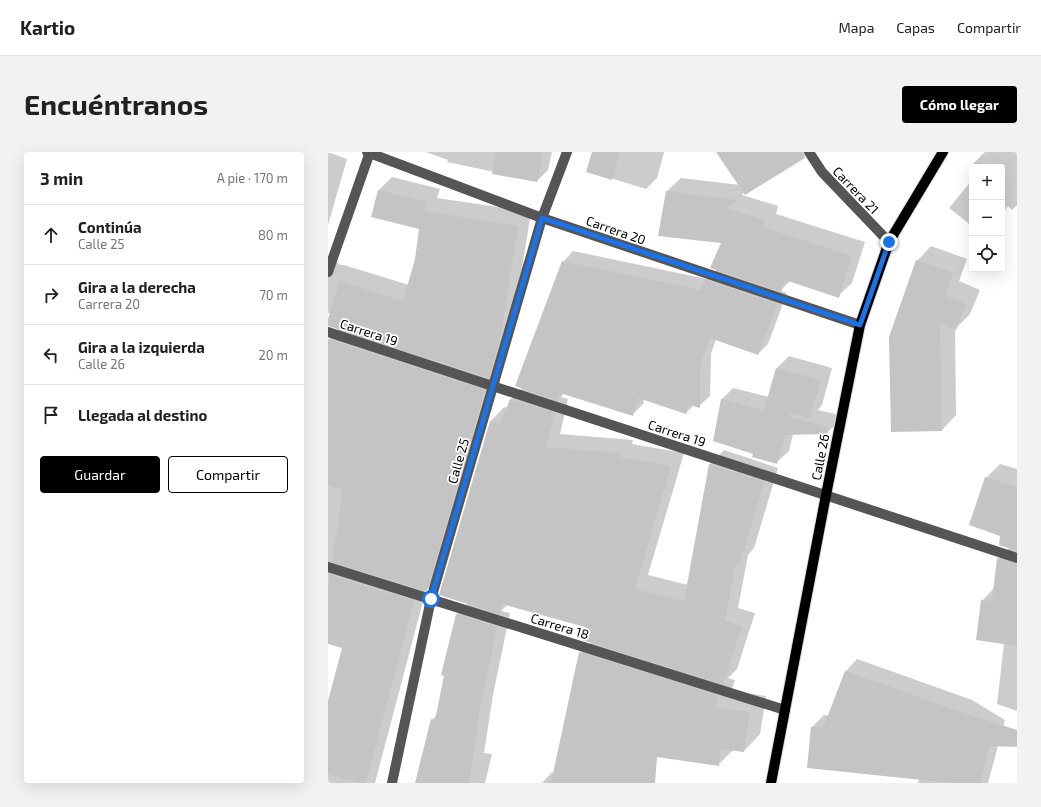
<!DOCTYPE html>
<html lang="es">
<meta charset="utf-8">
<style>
body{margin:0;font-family:"Exo 2",sans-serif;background:#f2f2f2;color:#202124}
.controls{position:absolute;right:12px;top:12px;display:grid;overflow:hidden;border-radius:4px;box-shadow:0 4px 16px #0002}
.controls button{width:36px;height:36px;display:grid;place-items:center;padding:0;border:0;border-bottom:1px solid #e0e0e0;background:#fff;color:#202124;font:20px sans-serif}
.stop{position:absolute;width:12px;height:12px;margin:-9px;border:3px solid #1a73e8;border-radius:50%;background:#fff}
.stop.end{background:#1a73e8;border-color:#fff;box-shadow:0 1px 4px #0008}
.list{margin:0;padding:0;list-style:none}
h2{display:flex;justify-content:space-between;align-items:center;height:52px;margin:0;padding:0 16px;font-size:17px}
h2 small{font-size:13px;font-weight:400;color:#757577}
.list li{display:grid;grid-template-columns:26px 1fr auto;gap:12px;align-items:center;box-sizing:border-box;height:60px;padding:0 16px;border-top:1px solid #e0e0e0}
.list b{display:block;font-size:15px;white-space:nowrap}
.list p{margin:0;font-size:13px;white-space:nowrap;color:#757577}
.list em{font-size:13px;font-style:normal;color:#757577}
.actions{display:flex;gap:8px;padding:12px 16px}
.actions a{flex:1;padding:9px 0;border:1px solid #000;border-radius:4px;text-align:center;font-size:14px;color:#000}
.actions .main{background:#000;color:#fff}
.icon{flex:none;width:22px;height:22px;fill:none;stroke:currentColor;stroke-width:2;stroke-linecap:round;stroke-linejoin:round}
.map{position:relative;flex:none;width:689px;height:631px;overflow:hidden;border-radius:4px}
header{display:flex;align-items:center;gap:24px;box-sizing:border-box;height:56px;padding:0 20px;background:#fff;border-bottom:1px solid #e0e0e0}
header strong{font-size:19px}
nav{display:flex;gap:22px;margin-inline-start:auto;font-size:14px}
.intro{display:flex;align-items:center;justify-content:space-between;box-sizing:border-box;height:96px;padding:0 24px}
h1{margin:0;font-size:28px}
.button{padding:10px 18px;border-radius:4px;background:#000;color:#fff;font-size:14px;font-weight:700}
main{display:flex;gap:24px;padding:0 24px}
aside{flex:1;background:#fff;border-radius:4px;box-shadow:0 4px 16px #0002}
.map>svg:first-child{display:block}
.shadow{fill:#0003}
.building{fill:#c4c4c4}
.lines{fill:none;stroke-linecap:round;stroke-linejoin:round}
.major-casing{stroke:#dbdbdb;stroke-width:12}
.minor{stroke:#555;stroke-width:10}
.major{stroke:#000;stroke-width:10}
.route{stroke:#1a73e8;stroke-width:5}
.labels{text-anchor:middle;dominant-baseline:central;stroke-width:3.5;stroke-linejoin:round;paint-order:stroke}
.street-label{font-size:13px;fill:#000;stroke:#fff}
</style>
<header>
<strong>Kartio</strong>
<nav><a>Mapa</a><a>Capas</a><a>Compartir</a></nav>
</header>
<div class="intro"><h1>Encuéntranos</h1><a class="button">Cómo llegar</a></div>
<main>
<aside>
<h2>3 min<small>A pie · 170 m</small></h2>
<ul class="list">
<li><svg class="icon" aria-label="ahead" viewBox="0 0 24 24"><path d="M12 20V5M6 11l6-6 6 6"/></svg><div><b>Continúa</b><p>Calle 25</p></div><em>80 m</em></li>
<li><svg class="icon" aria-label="right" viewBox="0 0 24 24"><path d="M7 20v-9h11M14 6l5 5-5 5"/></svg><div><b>Gira a la derecha</b><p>Carrera 20</p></div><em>70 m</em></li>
<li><svg class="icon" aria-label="left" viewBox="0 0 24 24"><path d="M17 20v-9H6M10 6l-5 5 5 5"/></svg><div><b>Gira a la izquierda</b><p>Calle 26</p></div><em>20 m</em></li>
<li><svg class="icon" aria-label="arrive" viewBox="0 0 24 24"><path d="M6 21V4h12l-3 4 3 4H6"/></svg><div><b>Llegada al destino</b></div></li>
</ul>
<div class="actions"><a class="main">Guardar</a><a>Compartir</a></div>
</aside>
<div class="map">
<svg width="689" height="631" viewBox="0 0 689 631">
<rect width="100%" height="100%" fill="#fff"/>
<!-- shadow -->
<g class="shadow">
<path d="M 0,0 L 19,7 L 0,73 Z"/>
<path d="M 98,0 L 224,0 L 220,18 L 209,29 L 119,10 L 120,8 Z"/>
<path d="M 265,0 L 336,0 L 329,26 L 318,37 L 259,19 Z"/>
<path d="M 389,0 L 477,0 L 465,13 L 416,40 L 414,43 L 450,54 L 448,62 L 537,90 L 524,131 L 510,144 L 462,129 L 452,139 L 459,141 L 440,192 L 430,202 L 388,187 L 383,202 L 382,244 L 371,254 L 366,253 L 358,261 L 316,247 L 315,252 L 304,263 L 236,241 L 233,245 L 240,247 L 232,282 L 305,288 L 304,292 L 356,301 L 320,423 L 360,433 L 382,312 L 396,298 L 450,316 L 426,396 L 420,403 L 410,456 L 427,461 L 409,517 L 400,526 L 407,528 L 403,539 L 438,544 L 432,582 L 416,599 L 406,597 L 390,613 L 252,501 L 264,490 L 258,474 L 180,452 L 173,459 L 182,461 L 165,543 L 156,601 L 164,602 L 157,631 L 89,631 L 104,568 L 109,563 L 129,462 L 140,451 L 163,269 L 176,255 L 179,256 L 183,247 L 194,236 L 235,110 L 245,99 L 379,127 L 389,117 L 394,90 L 339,39 L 353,26 L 412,33 Z"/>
<path d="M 657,0 L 689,0 L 689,53 L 684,58 L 680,54 L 674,62 L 674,15 L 644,15 L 644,18 L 641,16 Z"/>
<path d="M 64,25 L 112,37 L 109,46 L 203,60 L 185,173 L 174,211 L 162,223 L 170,225 L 112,425 L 98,438 L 47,631 L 0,631 L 0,553 L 15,495 L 0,491 L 0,192 L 1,187 L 12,176 L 7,164 L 0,161 L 0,108 L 9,110 L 12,113 L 16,113 L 81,133 L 88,107 L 92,76 L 50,39 Z"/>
<path d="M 644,28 L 644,74 L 621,56 Z"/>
<path d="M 603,94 L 639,107 L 631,129 L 652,138 L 642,162 L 628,176 L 627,176 L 628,263 L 614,278 L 564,279 L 589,109 Z"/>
<path d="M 461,204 L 504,216 L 494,253 L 490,258 L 511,263 L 511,269 L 499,281 L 465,282 L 461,299 L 449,310 L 426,301 L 393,248 L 405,236 L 441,245 L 449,216 Z"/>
<path d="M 672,312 L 689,317 L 689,559 L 669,552 L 676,491 L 654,449 L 666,436 L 670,407 L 681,396 L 673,383 L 658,326 Z"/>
<path d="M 529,507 L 644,548 L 677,568 L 660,631 L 590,631 L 591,627 L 480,615 L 484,575 L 496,563 L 501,564 L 518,519 Z"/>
<path d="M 224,620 L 280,631 L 214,631 Z"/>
</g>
<!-- building -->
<g class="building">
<path d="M 168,0 L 215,0 L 209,30 L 164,22 Z"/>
<path d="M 264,0 L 292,0 L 284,28 L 258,20 Z"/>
<path d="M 388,0 L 475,0 L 477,6 L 417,43 Z"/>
<path d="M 50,38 L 99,50 L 96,59 L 190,74 L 172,187 L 161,226 L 0,174 L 0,167 L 12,129 L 75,149 L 87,107 L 91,77 L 43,65 Z"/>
<path d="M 338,39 L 410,48 L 398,56 L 437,68 L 435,75 L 524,104 L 511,146 L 457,128 L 453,140 L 382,116 L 393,91 L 330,84 Z"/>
<path d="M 588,108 L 625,121 L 618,144 L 639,152 L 628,178 L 612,171 L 614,279 L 563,280 L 561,185 Z"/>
<path d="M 234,109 L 372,138 L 377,128 L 449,152 L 430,203 L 382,186 L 372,213 L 372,256 L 361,253 L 358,262 L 310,246 L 305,264 L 232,241 L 230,249 L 187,234 Z"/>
<path d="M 0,187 L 157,238 L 99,439 L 4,410 L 15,338 L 0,333 Z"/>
<path d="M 448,216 L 493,228 L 482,266 L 463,261 L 462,265 L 500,275 L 499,282 L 457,283 L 449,312 L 424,305 L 425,302 L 385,289 L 393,247 L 436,258 Z"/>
<path d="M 182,247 L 227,261 L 218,295 L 292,301 L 291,305 L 343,314 L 307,437 L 356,449 L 381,312 L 436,330 L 412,411 L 408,410 L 397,469 L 414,475 L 395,532 L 254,488 L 257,475 L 174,452 L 172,462 L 111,443 L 162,269 L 172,272 Z"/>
<path d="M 657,325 L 689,335 L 689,399 L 671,393 L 672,384 L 641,373 Z"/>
<path d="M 669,406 L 689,412 L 689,494 L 648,488 L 653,448 L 664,449 Z"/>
<path d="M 2,423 L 86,449 L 38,631 L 34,631 L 0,622 L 0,549 L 14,496 L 0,492 L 0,439 Z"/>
<path d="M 128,462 L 169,475 L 152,557 L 141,631 L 87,631 L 103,567 L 107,568 L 116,524 L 113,523 Z"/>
<path d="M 251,500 L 391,544 L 388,556 L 422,560 L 416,600 L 393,597 L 391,614 L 329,605 L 327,631 L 223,631 Z"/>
<path d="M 517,519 L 619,555 L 689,578 L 689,595 L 662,594 L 652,631 L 623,631 L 479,616 L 483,575 L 495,576 Z"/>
</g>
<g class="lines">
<defs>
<path id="major" d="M 443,631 L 498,343 L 532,173 L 561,90 L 615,0"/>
</defs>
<!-- major casing -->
<use href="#major" class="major-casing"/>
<!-- minor -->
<g class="minor">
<path d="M 39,0 L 214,66 L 532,173"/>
<path d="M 481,0 L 494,20 L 561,90"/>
<path d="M 0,120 L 42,0"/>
<path d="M 0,180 L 689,406"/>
<path d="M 0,415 L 457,558"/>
<path d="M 64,631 L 103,447 L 214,66 L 239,0"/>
</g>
<!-- major -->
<use href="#major" class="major"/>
</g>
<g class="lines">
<!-- route -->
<path class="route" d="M 103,447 L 214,66 L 532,173 L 561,90"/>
</g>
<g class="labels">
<!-- street labels -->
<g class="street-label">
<text transform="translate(528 38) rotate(46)">Carrera 21</text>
<text transform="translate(288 78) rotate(19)">Carrera 20</text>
<text transform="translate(41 180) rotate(18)">Carrera 19</text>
<text transform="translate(349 281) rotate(18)">Carrera 19</text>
<text transform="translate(492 305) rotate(-79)">Calle 26</text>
<text transform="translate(130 309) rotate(-74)">Calle 25</text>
<text transform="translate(232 474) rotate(17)">Carrera 18</text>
</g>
</g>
</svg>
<div class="controls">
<button>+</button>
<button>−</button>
<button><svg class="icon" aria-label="locate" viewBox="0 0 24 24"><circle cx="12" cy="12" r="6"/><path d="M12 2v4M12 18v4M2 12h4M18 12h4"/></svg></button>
</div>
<div class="stop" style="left:103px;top:447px"></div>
<div class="stop end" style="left:561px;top:90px"></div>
</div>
</main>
